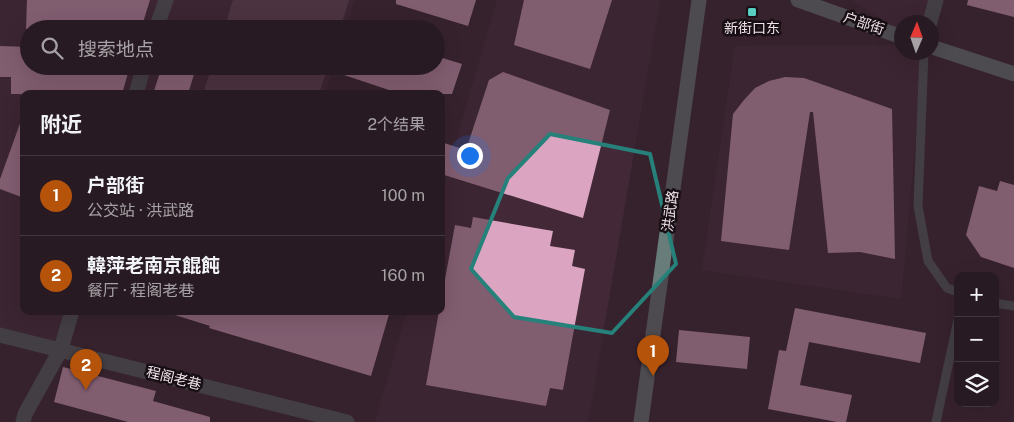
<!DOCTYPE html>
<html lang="zh">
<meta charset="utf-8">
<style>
body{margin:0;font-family:"Public Sans","Noto Sans SC",sans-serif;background:#30232a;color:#f1f3f6}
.controls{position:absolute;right:15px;bottom:15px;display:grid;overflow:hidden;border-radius:10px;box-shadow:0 5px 20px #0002}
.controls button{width:45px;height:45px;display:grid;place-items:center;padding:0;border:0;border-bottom:1px solid #443840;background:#281a22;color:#f1f3f6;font:25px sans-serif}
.compass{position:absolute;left:894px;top:15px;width:45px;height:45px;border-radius:50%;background:#281a22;box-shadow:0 5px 20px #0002;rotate:2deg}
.you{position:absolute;left:469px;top:155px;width:18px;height:18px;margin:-12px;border:4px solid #fff;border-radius:50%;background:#1a73e8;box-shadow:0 0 0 8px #1a73e833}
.badge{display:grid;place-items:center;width:32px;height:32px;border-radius:50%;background:#b45309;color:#fff;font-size:16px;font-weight:700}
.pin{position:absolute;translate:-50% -41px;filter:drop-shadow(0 1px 2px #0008)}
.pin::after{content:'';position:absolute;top:26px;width:18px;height:15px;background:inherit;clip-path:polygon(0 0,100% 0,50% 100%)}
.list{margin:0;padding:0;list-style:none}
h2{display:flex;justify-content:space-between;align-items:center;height:65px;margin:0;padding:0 20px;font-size:21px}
h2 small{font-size:16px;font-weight:400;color:#a5a1a5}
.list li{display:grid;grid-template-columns:32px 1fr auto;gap:15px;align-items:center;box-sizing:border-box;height:80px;padding:0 20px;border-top:1px solid #443840}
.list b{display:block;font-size:19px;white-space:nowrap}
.list p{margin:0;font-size:16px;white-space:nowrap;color:#a5a1a5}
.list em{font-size:16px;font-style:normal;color:#a5a1a5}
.icon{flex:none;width:28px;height:28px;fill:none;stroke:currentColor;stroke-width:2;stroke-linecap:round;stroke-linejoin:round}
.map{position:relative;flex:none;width:1014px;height:422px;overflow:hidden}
.search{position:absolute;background:#281a22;box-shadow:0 5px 20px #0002;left:20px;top:20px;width:425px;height:55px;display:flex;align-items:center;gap:12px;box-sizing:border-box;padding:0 18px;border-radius:28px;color:#a5a1a5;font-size:19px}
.panel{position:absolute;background:#281a22;box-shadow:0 5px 20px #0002;left:20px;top:90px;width:425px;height:225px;border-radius:10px}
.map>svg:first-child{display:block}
.built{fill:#432938}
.green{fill:#664858}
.building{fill:#dba4c1}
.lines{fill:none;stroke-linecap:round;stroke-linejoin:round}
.lane{stroke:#525f5d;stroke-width:9}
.street{stroke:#525f5d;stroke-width:15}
.secondary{stroke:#687c79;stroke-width:15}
.marked{fill:none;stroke:#25817a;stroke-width:4;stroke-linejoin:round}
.poi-dot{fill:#58cec1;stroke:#180f14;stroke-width:2}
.labels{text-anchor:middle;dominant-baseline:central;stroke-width:5;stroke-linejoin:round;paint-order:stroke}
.street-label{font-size:14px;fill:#efe2e9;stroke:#180f14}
.poi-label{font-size:14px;fill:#efe2e9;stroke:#180f14}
</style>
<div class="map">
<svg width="1014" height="422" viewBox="0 0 1014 422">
<rect width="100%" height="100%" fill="#36222d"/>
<!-- built -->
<g class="built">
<path d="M 0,0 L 354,0 L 346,29 L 29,29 L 29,66 L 144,66 L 136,94 L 24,94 L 24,311 L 72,311 L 61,349 L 0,335 Z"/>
<path d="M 497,0 L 660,0 L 588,422 L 375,422 L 407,311 L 441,311 L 441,193 Z"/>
<path d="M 851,0 L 936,0 L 930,22 L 902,22 L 901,31 Z"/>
<path d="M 901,45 L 902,52 L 923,53 L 901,299 L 702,270 L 735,46 Z"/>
<path d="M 145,66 L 334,66 L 325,94 L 137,94 Z"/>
</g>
<!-- green -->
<g class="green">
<path d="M 233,0 L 349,0 L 340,29 L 224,29 Z"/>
<path d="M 212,66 L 328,66 L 319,94 L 203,94 Z"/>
</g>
<!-- building -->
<g class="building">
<path d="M 27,0 L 150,0 L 141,29 L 26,29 Z"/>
<path d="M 396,0 L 476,0 L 468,26 L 396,4 Z"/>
<path d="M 524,0 L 612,0 L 590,69 L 514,45 Z"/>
<path d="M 968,0 L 1014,0 L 1014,17 L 967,5 Z"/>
<path d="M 0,46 L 29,47 L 29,66 L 130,66 L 122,94 L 11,94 L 11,77 L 0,77 Z"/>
<path d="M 436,56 L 462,64 L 452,94 L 401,94 L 326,69 L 326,66 L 436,66 Z"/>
<path d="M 162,66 L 180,66 L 195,71 L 188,94 L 153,94 Z"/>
<path d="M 503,72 L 610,110 L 583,218 L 441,174 L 441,142 L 466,150 L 489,80 Z"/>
<path d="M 785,77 L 804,78 L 892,109 L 895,259 L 860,252 L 828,253 L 813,112 L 810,112 L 789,250 L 721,241 L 733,114 L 744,100 L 755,88 L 769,81 Z"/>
<path d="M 22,118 L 24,118 L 24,198 L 0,189 L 0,179 Z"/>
<path d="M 1000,181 L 1014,185 L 1014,268 L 981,257 L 966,235 L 979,186 L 997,191 Z"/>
<path d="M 473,217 L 553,231 L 550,246 L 575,250 L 572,266 L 585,269 L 563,390 L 550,388 L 546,406 L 426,385 L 439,311 L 441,311 L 441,301 L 455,225 L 471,228 Z"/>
<path d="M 795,308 L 926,333 L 920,363 L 809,342 L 800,385 L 852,395 L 846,422 L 837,422 L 768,409 L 779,350 L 786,351 Z"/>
<path d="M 175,311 L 390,311 L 371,376 L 209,328 L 210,326 L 175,315 Z"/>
<path d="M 679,330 L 750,337 L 747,369 L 676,362 Z"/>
<path d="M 63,367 L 156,391 L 153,401 L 210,417 L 210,422 L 128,422 L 54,402 Z"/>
</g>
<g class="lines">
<!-- lane -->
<g class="lane">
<path d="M 924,52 L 918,206 L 928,261 L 947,288 L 958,292"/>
<path d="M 995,303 L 1014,306"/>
<path d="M 936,422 L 958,320"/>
</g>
<!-- street -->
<g class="street">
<path d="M 930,22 L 936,0"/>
<path d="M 156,29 L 166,0"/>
<path d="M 136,94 L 144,66"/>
<path d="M 0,335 L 347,422"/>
<path d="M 23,422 L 25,414 L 61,349 L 72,311"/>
</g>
<!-- secondary -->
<g class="secondary">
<path d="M 798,0 L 902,37"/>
<path d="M 932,47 L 1014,74"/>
<path d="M 641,422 L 699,0"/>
</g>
</g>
<!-- marked area -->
<path d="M0 0H1014V422H0ZM 550,134 L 650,154 L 676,264 L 612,333 L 514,317 L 471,269 L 508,178 Z" fill="#36222d" fill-opacity=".55" fill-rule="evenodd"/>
<path class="marked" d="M 550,134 L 650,154 L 676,264 L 612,333 L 514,317 L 471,269 L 508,178 Z"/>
<!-- markers -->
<rect class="poi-dot" x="747" y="7" width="10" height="10" rx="2.5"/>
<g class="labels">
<!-- street labels -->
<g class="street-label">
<text transform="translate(864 23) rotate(19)">户部街</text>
<text transform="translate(670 211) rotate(-82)">洪武路</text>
<text transform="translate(174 378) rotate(14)">程阁老巷</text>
</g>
<!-- poi labels -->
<g class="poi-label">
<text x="752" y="28">新街口东</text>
</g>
</g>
</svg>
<div class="controls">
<button>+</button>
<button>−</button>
<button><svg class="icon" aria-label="layers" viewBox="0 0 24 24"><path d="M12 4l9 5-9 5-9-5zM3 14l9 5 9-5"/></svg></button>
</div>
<svg class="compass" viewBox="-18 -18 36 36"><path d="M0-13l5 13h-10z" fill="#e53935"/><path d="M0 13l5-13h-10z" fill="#a5a1a5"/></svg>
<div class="you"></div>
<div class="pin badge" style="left:653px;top:376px">1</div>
<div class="pin badge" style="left:86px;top:390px">2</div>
<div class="search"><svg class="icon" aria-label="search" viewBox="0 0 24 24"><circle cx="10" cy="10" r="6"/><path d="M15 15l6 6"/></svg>搜索地点</div>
<section class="panel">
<h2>附近<small>2个结果</small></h2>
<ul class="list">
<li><span class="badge">1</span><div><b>户部街</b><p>公交站 · 洪武路</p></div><em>100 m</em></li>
<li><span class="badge">2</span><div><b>韓萍老南京餛飩</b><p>餐厅 · 程阁老巷</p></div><em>160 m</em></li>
</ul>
</section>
</div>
